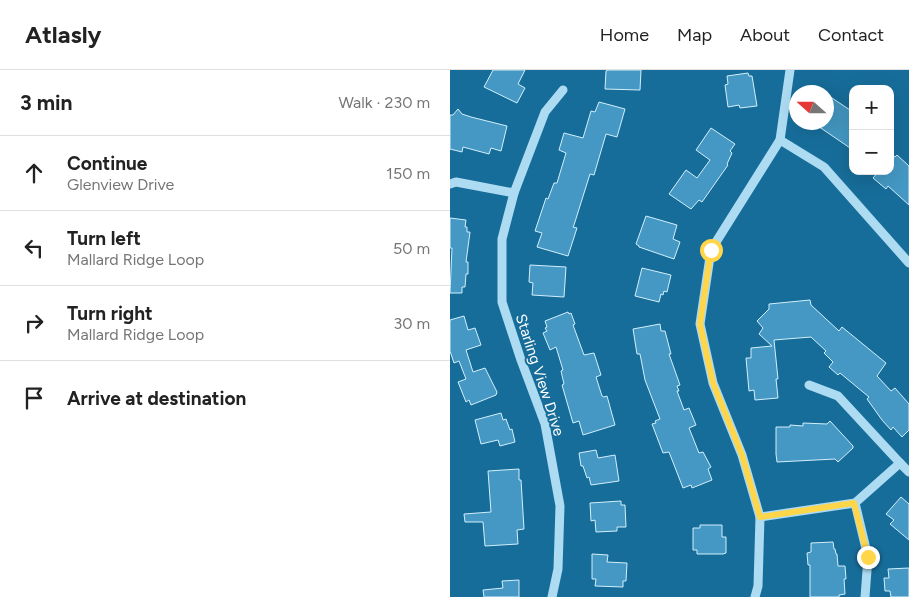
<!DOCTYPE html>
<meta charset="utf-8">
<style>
body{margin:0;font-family:Figtree,sans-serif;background:#f6f6f6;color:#222}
.controls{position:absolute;right:15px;top:15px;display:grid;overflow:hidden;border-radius:10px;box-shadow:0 5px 20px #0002}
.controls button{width:45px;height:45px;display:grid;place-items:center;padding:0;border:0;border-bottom:1px solid #e0e0e0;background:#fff;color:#222;font:25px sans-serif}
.compass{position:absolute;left:339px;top:15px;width:45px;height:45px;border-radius:50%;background:#fff;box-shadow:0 5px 20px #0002;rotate:291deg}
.stop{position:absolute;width:15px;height:15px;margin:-11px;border:4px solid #ffd54a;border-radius:50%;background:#fff}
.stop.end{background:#ffd54a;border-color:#fff;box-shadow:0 1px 5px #0008}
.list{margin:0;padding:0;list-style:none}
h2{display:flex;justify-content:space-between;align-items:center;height:65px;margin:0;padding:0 20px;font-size:21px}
h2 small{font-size:16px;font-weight:400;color:#767676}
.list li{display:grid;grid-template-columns:32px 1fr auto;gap:15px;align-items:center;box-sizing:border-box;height:75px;padding:0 20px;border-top:1px solid #e0e0e0}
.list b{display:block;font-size:19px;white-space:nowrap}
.list p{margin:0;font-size:16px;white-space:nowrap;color:#767676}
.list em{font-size:16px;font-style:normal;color:#767676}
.icon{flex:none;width:28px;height:28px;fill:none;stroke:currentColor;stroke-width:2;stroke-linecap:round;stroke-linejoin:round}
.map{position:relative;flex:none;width:459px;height:527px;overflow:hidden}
header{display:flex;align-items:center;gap:30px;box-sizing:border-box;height:70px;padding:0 25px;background:#fff;border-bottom:1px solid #e0e0e0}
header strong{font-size:24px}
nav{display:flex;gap:28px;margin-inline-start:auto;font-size:18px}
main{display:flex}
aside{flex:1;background:#fff}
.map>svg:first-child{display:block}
.building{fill:#4498c3;stroke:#d3effc}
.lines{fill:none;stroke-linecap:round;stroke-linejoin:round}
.minor{stroke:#acdbf2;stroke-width:9}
.route{stroke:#ffd54a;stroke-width:6}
.labels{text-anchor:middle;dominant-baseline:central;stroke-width:4;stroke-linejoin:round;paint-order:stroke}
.street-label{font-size:15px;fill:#fff;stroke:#176d9a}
</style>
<header>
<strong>Atlasly</strong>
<nav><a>Home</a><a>Map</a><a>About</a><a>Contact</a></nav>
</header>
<main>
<aside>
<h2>3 min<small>Walk · 230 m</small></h2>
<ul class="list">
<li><svg class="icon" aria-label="ahead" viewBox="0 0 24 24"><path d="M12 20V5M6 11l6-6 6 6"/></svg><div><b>Continue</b><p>Glenview Drive</p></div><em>150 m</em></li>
<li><svg class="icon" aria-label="left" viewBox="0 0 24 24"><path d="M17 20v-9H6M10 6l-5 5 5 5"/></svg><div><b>Turn left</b><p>Mallard Ridge Loop</p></div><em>50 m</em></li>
<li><svg class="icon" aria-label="right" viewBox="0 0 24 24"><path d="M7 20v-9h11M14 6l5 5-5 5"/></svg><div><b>Turn right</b><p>Mallard Ridge Loop</p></div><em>30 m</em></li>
<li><svg class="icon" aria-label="arrive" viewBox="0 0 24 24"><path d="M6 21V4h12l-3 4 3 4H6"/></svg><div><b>Arrive at destination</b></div></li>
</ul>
</aside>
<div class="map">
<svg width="459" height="527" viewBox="0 0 459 527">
<rect width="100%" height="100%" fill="#176d9a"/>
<!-- building -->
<g class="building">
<path d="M 43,0 L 75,0 L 68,14 L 75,18 L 67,33 L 34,17 Z"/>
<path d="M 158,0 L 191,0 L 190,20 L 155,19 L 156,1 Z"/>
<path d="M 298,3 L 299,6 L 302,6 L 307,36 L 290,38 L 289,35 L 278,37 L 275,15 L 278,14 L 277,6 Z"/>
<path d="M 376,24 L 403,42 L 403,80 L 362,52 L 376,52 Z"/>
<path d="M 149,32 L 175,39 L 167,67 L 156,64 L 144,105 L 140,104 L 124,155 L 123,157 L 127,158 L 118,186 L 87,177 L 92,163 L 85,161 L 96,128 L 98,129 L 104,113 L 107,113 L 116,83 L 109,80 L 114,63 L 133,68 L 141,41 L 145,42 Z"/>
<path d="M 8,39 L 12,44 L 21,47 L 57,56 L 51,81 L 41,78 L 39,84 L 13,77 L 12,82 L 0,79 L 0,45 L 3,45 Z"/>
<path d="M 261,58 L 285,74 L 280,81 L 282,83 L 277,94 L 278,95 L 252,132 L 249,130 L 241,139 L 219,124 L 236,100 L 247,108 L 260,90 L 246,80 Z"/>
<path d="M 440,83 L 445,87 L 447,85 L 459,96 L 459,135 L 438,116 L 436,119 L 423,108 L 429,101 L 440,101 Z"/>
<path d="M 196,146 L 227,155 L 223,169 L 230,172 L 224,189 L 189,177 L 189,176 L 186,174 Z"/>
<path d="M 0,148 L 16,150 L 15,157 L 17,157 L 17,162 L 20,162 L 16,192 L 18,192 L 18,204 L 16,204 L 15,217 L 12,217 L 12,223 L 0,223 L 2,178 L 0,178 Z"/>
<path d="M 80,195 L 116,197 L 114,227 L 82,225 L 83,213 L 79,212 Z"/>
<path d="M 192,198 L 221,205 L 217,222 L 214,221 L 213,225 L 211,224 L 209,232 L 185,226 Z"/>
<path d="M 360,230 L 361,235 L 389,261 L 392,257 L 436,293 L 427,306 L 441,321 L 445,318 L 459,334 L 459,360 L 452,367 L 443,357 L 441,360 L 432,350 L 417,329 L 419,327 L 390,303 L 388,305 L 379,297 L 383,292 L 374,283 L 376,281 L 361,267 L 324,270 L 328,309 L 326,309 L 328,328 L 305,330 L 304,320 L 299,321 L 296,288 L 301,288 L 301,278 L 322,276 L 309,264 L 313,258 L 307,251 L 319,239 L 319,234 Z"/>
<path d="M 118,242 L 119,244 L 121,243 L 125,254 L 123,255 L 134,285 L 144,283 L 151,305 L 146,307 L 152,326 L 154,327 L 157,326 L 165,355 L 133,365 L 129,351 L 123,353 L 112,315 L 114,314 L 111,301 L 113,300 L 106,277 L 100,280 L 93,263 L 97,261 L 95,258 L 97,257 L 95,251 Z"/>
<path d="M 14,246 L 18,260 L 25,258 L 31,275 L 16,280 L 23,302 L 35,298 L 47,322 L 46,325 L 21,335 L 19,330 L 16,332 L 8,312 L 16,309 L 9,291 L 4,293 L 0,281 L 0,250 Z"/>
<path d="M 210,254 L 211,261 L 215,261 L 221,284 L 219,284 L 230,315 L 227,316 L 229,321 L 227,321 L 234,340 L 239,338 L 246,355 L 239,358 L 249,383 L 253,382 L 261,397 L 258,399 L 262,410 L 242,418 L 241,415 L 233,418 L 219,382 L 213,383 L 202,354 L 206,353 L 205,351 L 210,349 L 195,310 L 190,284 L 187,284 L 183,259 Z"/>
<path d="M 51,343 L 53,350 L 56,349 L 60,360 L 62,359 L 65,372 L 50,376 L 48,370 L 31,374 L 25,350 Z"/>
<path d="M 380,351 L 403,376 L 403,378 L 388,392 L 385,389 L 327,392 L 326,384 L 326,357 L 340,357 L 340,355 L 353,356 L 353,353 L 377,354 Z"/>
<path d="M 146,380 L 148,388 L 165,385 L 169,411 L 141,415 L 139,407 L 137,408 L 133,396 L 131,396 L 129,383 Z"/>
<path d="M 69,399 L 69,410 L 71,410 L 74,459 L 67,460 L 68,474 L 35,476 L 33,452 L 15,452 L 14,444 L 41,442 L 38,401 Z"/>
<path d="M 451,427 L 459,434 L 459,470 L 440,454 L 444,450 L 436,444 Z"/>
<path d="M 171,431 L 171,435 L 175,435 L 176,457 L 167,457 L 167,461 L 146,462 L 145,450 L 141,451 L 140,433 Z"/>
<path d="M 250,455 L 272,455 L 272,467 L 276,467 L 276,483 L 273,484 L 247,484 L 247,480 L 243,480 L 243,458 L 250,458 Z"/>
<path d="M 383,472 L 384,479 L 385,479 L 386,484 L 387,484 L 388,496 L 395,496 L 396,509 L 394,509 L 395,524 L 389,525 L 389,527 L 360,527 L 360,495 L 358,495 L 357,483 L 361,482 L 361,473 Z"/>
<path d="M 142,484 L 158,485 L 157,492 L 177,493 L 176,511 L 173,511 L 173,517 L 145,516 L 146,509 L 142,509 Z"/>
<path d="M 459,498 L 459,527 L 441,527 L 440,521 L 435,521 L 434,508 L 439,508 L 438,499 Z"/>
<path d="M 69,510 L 69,527 L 34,527 L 33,520 L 53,518 L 52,511 Z"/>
</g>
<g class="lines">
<!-- minor -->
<g class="minor">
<path d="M 330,70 L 374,97 L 459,193"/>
<path d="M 0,114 L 6,112 L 64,123"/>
<path d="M 359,315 L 388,326 L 450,393"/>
<path d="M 405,433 L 418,487 L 415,527"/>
<path d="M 310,447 L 405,433 L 450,393 L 459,402"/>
<path d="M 102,527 L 108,499 L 110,436 L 95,354 L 71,290 L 52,232 L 52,169 L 64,123 L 95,42 L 113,20"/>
<path d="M 305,527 L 308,516 L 310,447 L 292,385 L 263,313 L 250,254 L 261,180 L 330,70 L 340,0"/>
</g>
</g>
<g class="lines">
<!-- route -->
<path class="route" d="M 261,180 L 250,254 L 263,313 L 292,385 L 310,447 L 404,433 L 418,487"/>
</g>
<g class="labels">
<!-- street labels -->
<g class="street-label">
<text transform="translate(90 305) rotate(72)">Starling View Drive</text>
</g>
</g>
</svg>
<div class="controls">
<button>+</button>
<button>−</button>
</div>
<svg class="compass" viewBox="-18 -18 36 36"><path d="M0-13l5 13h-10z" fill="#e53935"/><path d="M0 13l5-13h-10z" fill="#767676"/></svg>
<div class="stop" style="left:261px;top:180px"></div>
<div class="stop end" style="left:418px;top:487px"></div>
</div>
</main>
